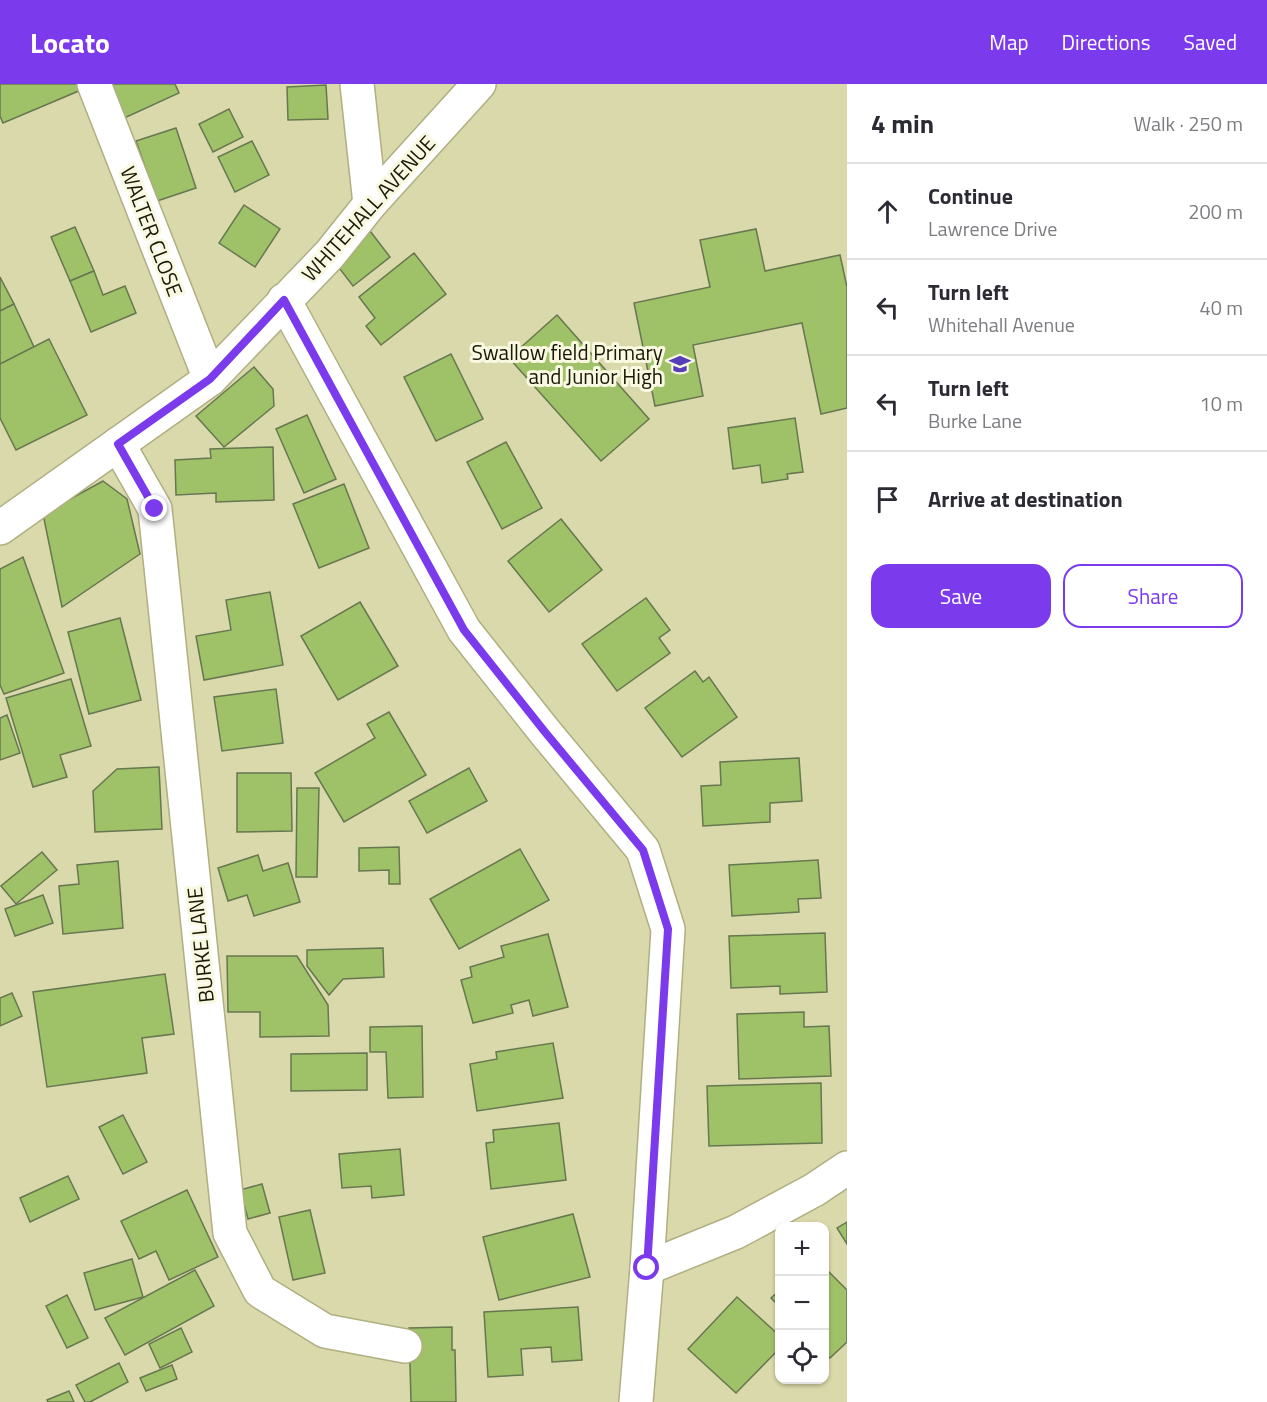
<!DOCTYPE html>
<meta charset="utf-8">
<style>
body{margin:0;font-family:"Titillium Web",sans-serif;background:#f7f7f7;color:#2b2b33}
.controls{position:absolute;right:18px;bottom:18px;display:grid;overflow:hidden;border-radius:12px;box-shadow:0 2px 4px #0004}
.controls button{width:54px;height:54px;display:grid;place-items:center;padding:0;border:0;border-bottom:2px solid #e1e1e2;background:#fff;color:#2b2b33;font:30px sans-serif}
.stop{position:absolute;width:18px;height:18px;margin:-14px;border:4px solid #7c3aed;border-radius:50%;background:#fff}
.stop.end{background:#7c3aed;border-color:#fff;box-shadow:0 2px 6px #0008}
.list{margin:0;padding:0;list-style:none}
h2{display:flex;justify-content:space-between;align-items:center;height:78px;margin:0;padding:0 24px;font-size:26px}
h2 small{font-size:20px;font-weight:400;color:#7c7c81}
.list li{display:grid;grid-template-columns:39px 1fr auto;gap:18px;align-items:center;box-sizing:border-box;height:96px;padding:0 24px;border-top:2px solid #e1e1e2}
.list b{display:block;font-size:22px;white-space:nowrap}
.list p{margin:0;font-size:20px;white-space:nowrap;color:#7c7c81}
.list em{font-size:20px;font-style:normal;color:#7c7c81}
.actions{display:flex;gap:12px;padding:18px 24px}
.actions a{flex:1;padding:14px 0;border:2px solid #7c3aed;border-radius:18px;text-align:center;font-size:21px;color:#7c3aed}
.actions .main{background:#7c3aed;color:#fff}
.icon{flex:none;width:33px;height:33px;fill:none;stroke:currentColor;stroke-width:2;stroke-linecap:round;stroke-linejoin:round}
.map{position:relative;flex:none;width:847px;height:1318px;overflow:hidden}
header{display:flex;align-items:center;gap:36px;box-sizing:border-box;height:84px;padding:0 30px;background:#7c3aed;color:#fff}
header strong{font-size:28px}
nav{display:flex;gap:33px;margin-inline-start:auto;font-size:21px}
main{display:flex}
aside{flex:1;background:#fff}
.map>svg:first-child{display:block}
.building{fill:#9fc168;stroke:#677750;stroke-width:1.5}
.lines{fill:none;stroke-linecap:round;stroke-linejoin:round}
.street-casing{stroke:#b0af82;stroke-width:36}
.secondary-casing{stroke:#b0af82;stroke-width:36}
.street{stroke:#fff;stroke-width:33}
.secondary{stroke:#fff;stroke-width:33}
.route{stroke:#7c3aed;stroke-width:8}
.labels{text-anchor:middle;dominant-baseline:central;stroke-width:6;stroke-linejoin:round;paint-order:stroke}
.street-label{font-size:21px;fill:#191907;stroke:#f9f9e1}
.poi-label{font-size:21px;fill:#191907;stroke:#f9f9e1;text-anchor:end}
</style>
<header>
<strong>Locato</strong>
<nav><a>Map</a><a>Directions</a><a>Saved</a></nav>
</header>
<main>
<div class="map">
<svg width="847" height="1318" viewBox="0 0 847 1318">
<rect width="100%" height="100%" fill="#dad9ab"/>
<!-- building -->
<g class="building">
<path d="M 0,0 L 78,0 L 81,6 L 3,39 L 0,32 Z"/>
<path d="M 103,0 L 175,0 L 179,9 L 120,36 Z"/>
<path d="M 326,1 L 328,35 L 288,36 L 287,3 Z"/>
<path d="M 229,25 L 243,53 L 213,68 L 199,40 Z"/>
<path d="M 176,44 L 196,104 L 157,117 L 136,57 Z"/>
<path d="M 252,57 L 269,91 L 235,108 L 218,73 Z"/>
<path d="M 244,121 L 280,145 L 255,183 L 219,159 Z"/>
<path d="M 75,143 L 94,187 L 70,197 L 51,153 Z"/>
<path d="M 756,145 L 765,187 L 840,171 L 847,203 L 847,324 L 821,330 L 802,239 L 693,261 L 703,312 L 655,322 L 634,219 L 710,203 L 700,156 Z"/>
<path d="M 370,147 L 390,173 L 353,202 L 333,176 Z"/>
<path d="M 414,169 L 446,210 L 381,261 L 366,242 L 375,234 L 359,213 Z"/>
<path d="M 94,187 L 103,211 L 125,202 L 136,229 L 91,248 L 70,197 Z"/>
<path d="M 0,193 L 14,220 L 0,227 Z"/>
<path d="M 14,220 L 34,263 L 0,280 L 0,227 Z"/>
<path d="M 557,231 L 649,335 L 601,377 L 509,274 Z"/>
<path d="M 49,255 L 87,331 L 16,366 L 0,334 L 0,280 Z"/>
<path d="M 451,270 L 483,335 L 436,357 L 404,293 Z"/>
<path d="M 254,283 L 273,305 L 274,322 L 224,363 L 196,332 Z"/>
<path d="M 307,331 L 336,395 L 304,409 L 276,345 Z"/>
<path d="M 795,334 L 803,388 L 787,390 L 788,395 L 762,399 L 760,381 L 733,385 L 728,344 Z"/>
<path d="M 506,358 L 542,424 L 502,445 L 467,378 Z"/>
<path d="M 273,363 L 274,416 L 216,418 L 216,409 L 176,411 L 175,376 L 211,374 L 210,365 Z"/>
<path d="M 103,397 L 127,415 L 140,470 L 62,523 L 43,430 Z"/>
<path d="M 344,400 L 369,464 L 319,484 L 293,420 Z"/>
<path d="M 561,435 L 602,486 L 549,528 L 508,477 Z"/>
<path d="M 23,473 L 64,589 L 4,610 L 0,601 L 0,485 Z"/>
<path d="M 270,508 L 283,581 L 204,596 L 196,552 L 231,546 L 226,516 Z"/>
<path d="M 646,514 L 670,546 L 659,554 L 670,569 L 617,607 L 582,560 Z"/>
<path d="M 360,518 L 398,582 L 338,616 L 301,552 Z"/>
<path d="M 120,534 L 141,616 L 89,630 L 68,548 Z"/>
<path d="M 695,587 L 703,598 L 709,593 L 737,633 L 682,673 L 645,624 Z"/>
<path d="M 71,595 L 91,662 L 60,671 L 67,693 L 33,703 L 6,614 Z"/>
<path d="M 276,605 L 283,659 L 222,667 L 214,613 Z"/>
<path d="M 389,628 L 426,691 L 344,738 L 315,689 L 375,654 L 367,640 Z"/>
<path d="M 7,631 L 20,669 L 0,676 L 0,634 Z"/>
<path d="M 799,674 L 802,717 L 770,719 L 770,738 L 703,742 L 701,702 L 721,701 L 720,678 Z"/>
<path d="M 159,683 L 162,745 L 95,748 L 93,707 L 117,685 Z"/>
<path d="M 469,684 L 487,717 L 427,749 L 409,717 Z"/>
<path d="M 237,689 L 291,689 L 292,747 L 237,748 Z"/>
<path d="M 297,704 L 319,704 L 317,793 L 296,793 Z"/>
<path d="M 399,763 L 400,800 L 389,800 L 389,786 L 359,787 L 359,764 Z"/>
<path d="M 520,765 L 549,816 L 459,865 L 430,815 Z"/>
<path d="M 42,768 L 57,786 L 16,820 L 1,802 Z"/>
<path d="M 258,771 L 263,787 L 288,779 L 300,818 L 254,832 L 247,811 L 228,817 L 218,784 Z"/>
<path d="M 818,776 L 821,814 L 798,815 L 799,828 L 732,832 L 729,781 Z"/>
<path d="M 118,777 L 123,844 L 63,850 L 59,802 L 79,800 L 77,781 Z"/>
<path d="M 43,811 L 53,839 L 15,852 L 5,825 Z"/>
<path d="M 825,849 L 827,908 L 780,910 L 780,902 L 731,904 L 729,852 Z"/>
<path d="M 548,850 L 568,923 L 533,932 L 529,916 L 511,921 L 513,929 L 473,939 L 461,896 L 472,893 L 470,883 L 504,873 L 501,862 Z"/>
<path d="M 383,864 L 384,893 L 343,895 L 329,911 L 307,882 L 307,866 Z"/>
<path d="M 227,872 L 297,872 L 328,921 L 329,952 L 260,953 L 260,928 L 228,928 Z"/>
<path d="M 165,890 L 174,950 L 142,954 L 147,989 L 47,1003 L 33,908 Z"/>
<path d="M 12,909 L 22,932 L 0,942 L 0,914 Z"/>
<path d="M 804,928 L 804,943 L 829,942 L 831,992 L 739,995 L 737,930 Z"/>
<path d="M 422,942 L 423,1013 L 388,1014 L 386,968 L 370,968 L 370,943 Z"/>
<path d="M 553,959 L 563,1014 L 477,1027 L 470,980 L 497,975 L 496,968 Z"/>
<path d="M 367,969 L 367,1006 L 291,1007 L 291,970 Z"/>
<path d="M 821,999 L 822,1059 L 709,1062 L 707,1002 Z"/>
<path d="M 123,1031 L 147,1078 L 123,1090 L 99,1043 Z"/>
<path d="M 559,1039 L 566,1096 L 491,1105 L 486,1059 L 494,1058 L 493,1046 Z"/>
<path d="M 400,1065 L 404,1111 L 372,1114 L 371,1102 L 342,1104 L 339,1070 Z"/>
<path d="M 68,1092 L 79,1115 L 30,1138 L 20,1114 Z"/>
<path d="M 262,1100 L 270,1129 L 248,1135 L 240,1106 Z"/>
<path d="M 187,1106 L 218,1173 L 169,1196 L 156,1167 L 139,1175 L 121,1137 Z"/>
<path d="M 310,1126 L 325,1189 L 293,1196 L 279,1133 Z"/>
<path d="M 573,1130 L 590,1193 L 499,1216 L 483,1153 Z"/>
<path d="M 847,1138 L 847,1160 L 837,1144 Z"/>
<path d="M 132,1175 L 143,1213 L 95,1226 L 84,1189 Z"/>
<path d="M 824,1183 L 847,1206 L 847,1258 L 830,1274 L 824,1269 Z"/>
<path d="M 195,1186 L 214,1222 L 125,1271 L 105,1234 Z"/>
<path d="M 780,1206 L 780,1223 L 771,1214 Z"/>
<path d="M 67,1211 L 88,1254 L 67,1264 L 46,1222 Z"/>
<path d="M 737,1213 L 780,1252 L 780,1264 L 736,1309 L 688,1265 Z"/>
<path d="M 578,1223 L 582,1276 L 552,1278 L 551,1263 L 521,1265 L 523,1291 L 488,1293 L 484,1228 Z"/>
<path d="M 452,1243 L 452,1266 L 455,1266 L 456,1318 L 411,1318 L 409,1244 Z"/>
<path d="M 181,1244 L 192,1268 L 160,1284 L 149,1260 Z"/>
<path d="M 119,1279 L 128,1298 L 90,1318 L 85,1318 L 76,1301 Z"/>
<path d="M 172,1281 L 177,1295 L 146,1307 L 140,1294 Z"/>
<path d="M 69,1307 L 74,1318 L 48,1318 L 47,1316 Z"/>
</g>
<g class="lines">
<defs>
<g id="street">
<path d="M 94,0 L 210,295"/>
<path d="M 357,0 L 370,120"/>
<path d="M 284,216 L 464,546 L 545,648 L 643,766 L 668,845 L 647,1184 L 636,1318"/>
<path d="M 118,360 L 155,425 L 230,1149 L 260,1207 L 325,1247 L 405,1262"/>
<path d="M 647,1184 L 736,1148 L 814,1106 L 847,1084"/>
</g>
<path id="secondary" d="M 0,444 L 210,295 L 330,170 L 370,120 L 479,0"/>
</defs>
<!-- street casing -->
<use href="#street" class="street-casing"/>
<!-- secondary casing -->
<use href="#secondary" class="secondary-casing"/>
<!-- street -->
<use href="#street" class="street"/>
<!-- secondary -->
<use href="#secondary" class="secondary"/>
</g>
<g class="lines">
<!-- route -->
<path class="route" d="M 155,425 L 118,360 L 210,295 L 284,216 L 464,546 L 545,648 L 643,766 L 668,845 L 647,1184"/>
</g>
<!-- icons -->
<defs>
<symbol id="school-bare" viewBox="-9 -9 18 18"><path d="M0-5L7-2L0 1L-7-2ZM-4 1L0 2.5L4 1V4Q0 6-4 4Z" fill="#573fb7" stroke="#f9f9e1" stroke-width="2.5" paint-order="stroke"/></symbol>
</defs>
<g fill-rule="evenodd">
<use href="#school-bare" x="665" y="265" width="30" height="30"/>
</g>
<g class="labels">
<!-- street labels -->
<g class="street-label">
<text transform="translate(368 124) rotate(-48)">WHITEHALL AVENUE</text>
<text transform="translate(152 147) rotate(69)">WALTER CLOSE</text>
<text transform="translate(200 861) rotate(-96)">BURKE LANE</text>
</g>
<!-- poi labels -->
<g class="poi-label">
<text x="663" y="268">Swallow field Primary<tspan x="663" dy="24">and Junior High</tspan></text>
</g>
</g>
</svg>
<div class="controls">
<button>+</button>
<button>−</button>
<button><svg class="icon" aria-label="locate" viewBox="0 0 24 24"><circle cx="12" cy="12" r="6"/><path d="M12 2v4M12 18v4M2 12h4M18 12h4"/></svg></button>
</div>
<div class="stop" style="left:647px;top:1184px"></div>
<div class="stop end" style="left:155px;top:425px"></div>
</div>
<aside>
<h2>4 min<small>Walk · 250 m</small></h2>
<ul class="list">
<li><svg class="icon" aria-label="ahead" viewBox="0 0 24 24"><path d="M12 20V5M6 11l6-6 6 6"/></svg><div><b>Continue</b><p>Lawrence Drive</p></div><em>200 m</em></li>
<li><svg class="icon" aria-label="left" viewBox="0 0 24 24"><path d="M17 20v-9H6M10 6l-5 5 5 5"/></svg><div><b>Turn left</b><p>Whitehall Avenue</p></div><em>40 m</em></li>
<li><svg class="icon" aria-label="left" viewBox="0 0 24 24"><path d="M17 20v-9H6M10 6l-5 5 5 5"/></svg><div><b>Turn left</b><p>Burke Lane</p></div><em>10 m</em></li>
<li><svg class="icon" aria-label="arrive" viewBox="0 0 24 24"><path d="M6 21V4h12l-3 4 3 4H6"/></svg><div><b>Arrive at destination</b></div></li>
</ul>
<div class="actions"><a class="main">Save</a><a>Share</a></div>
</aside>
</main>
